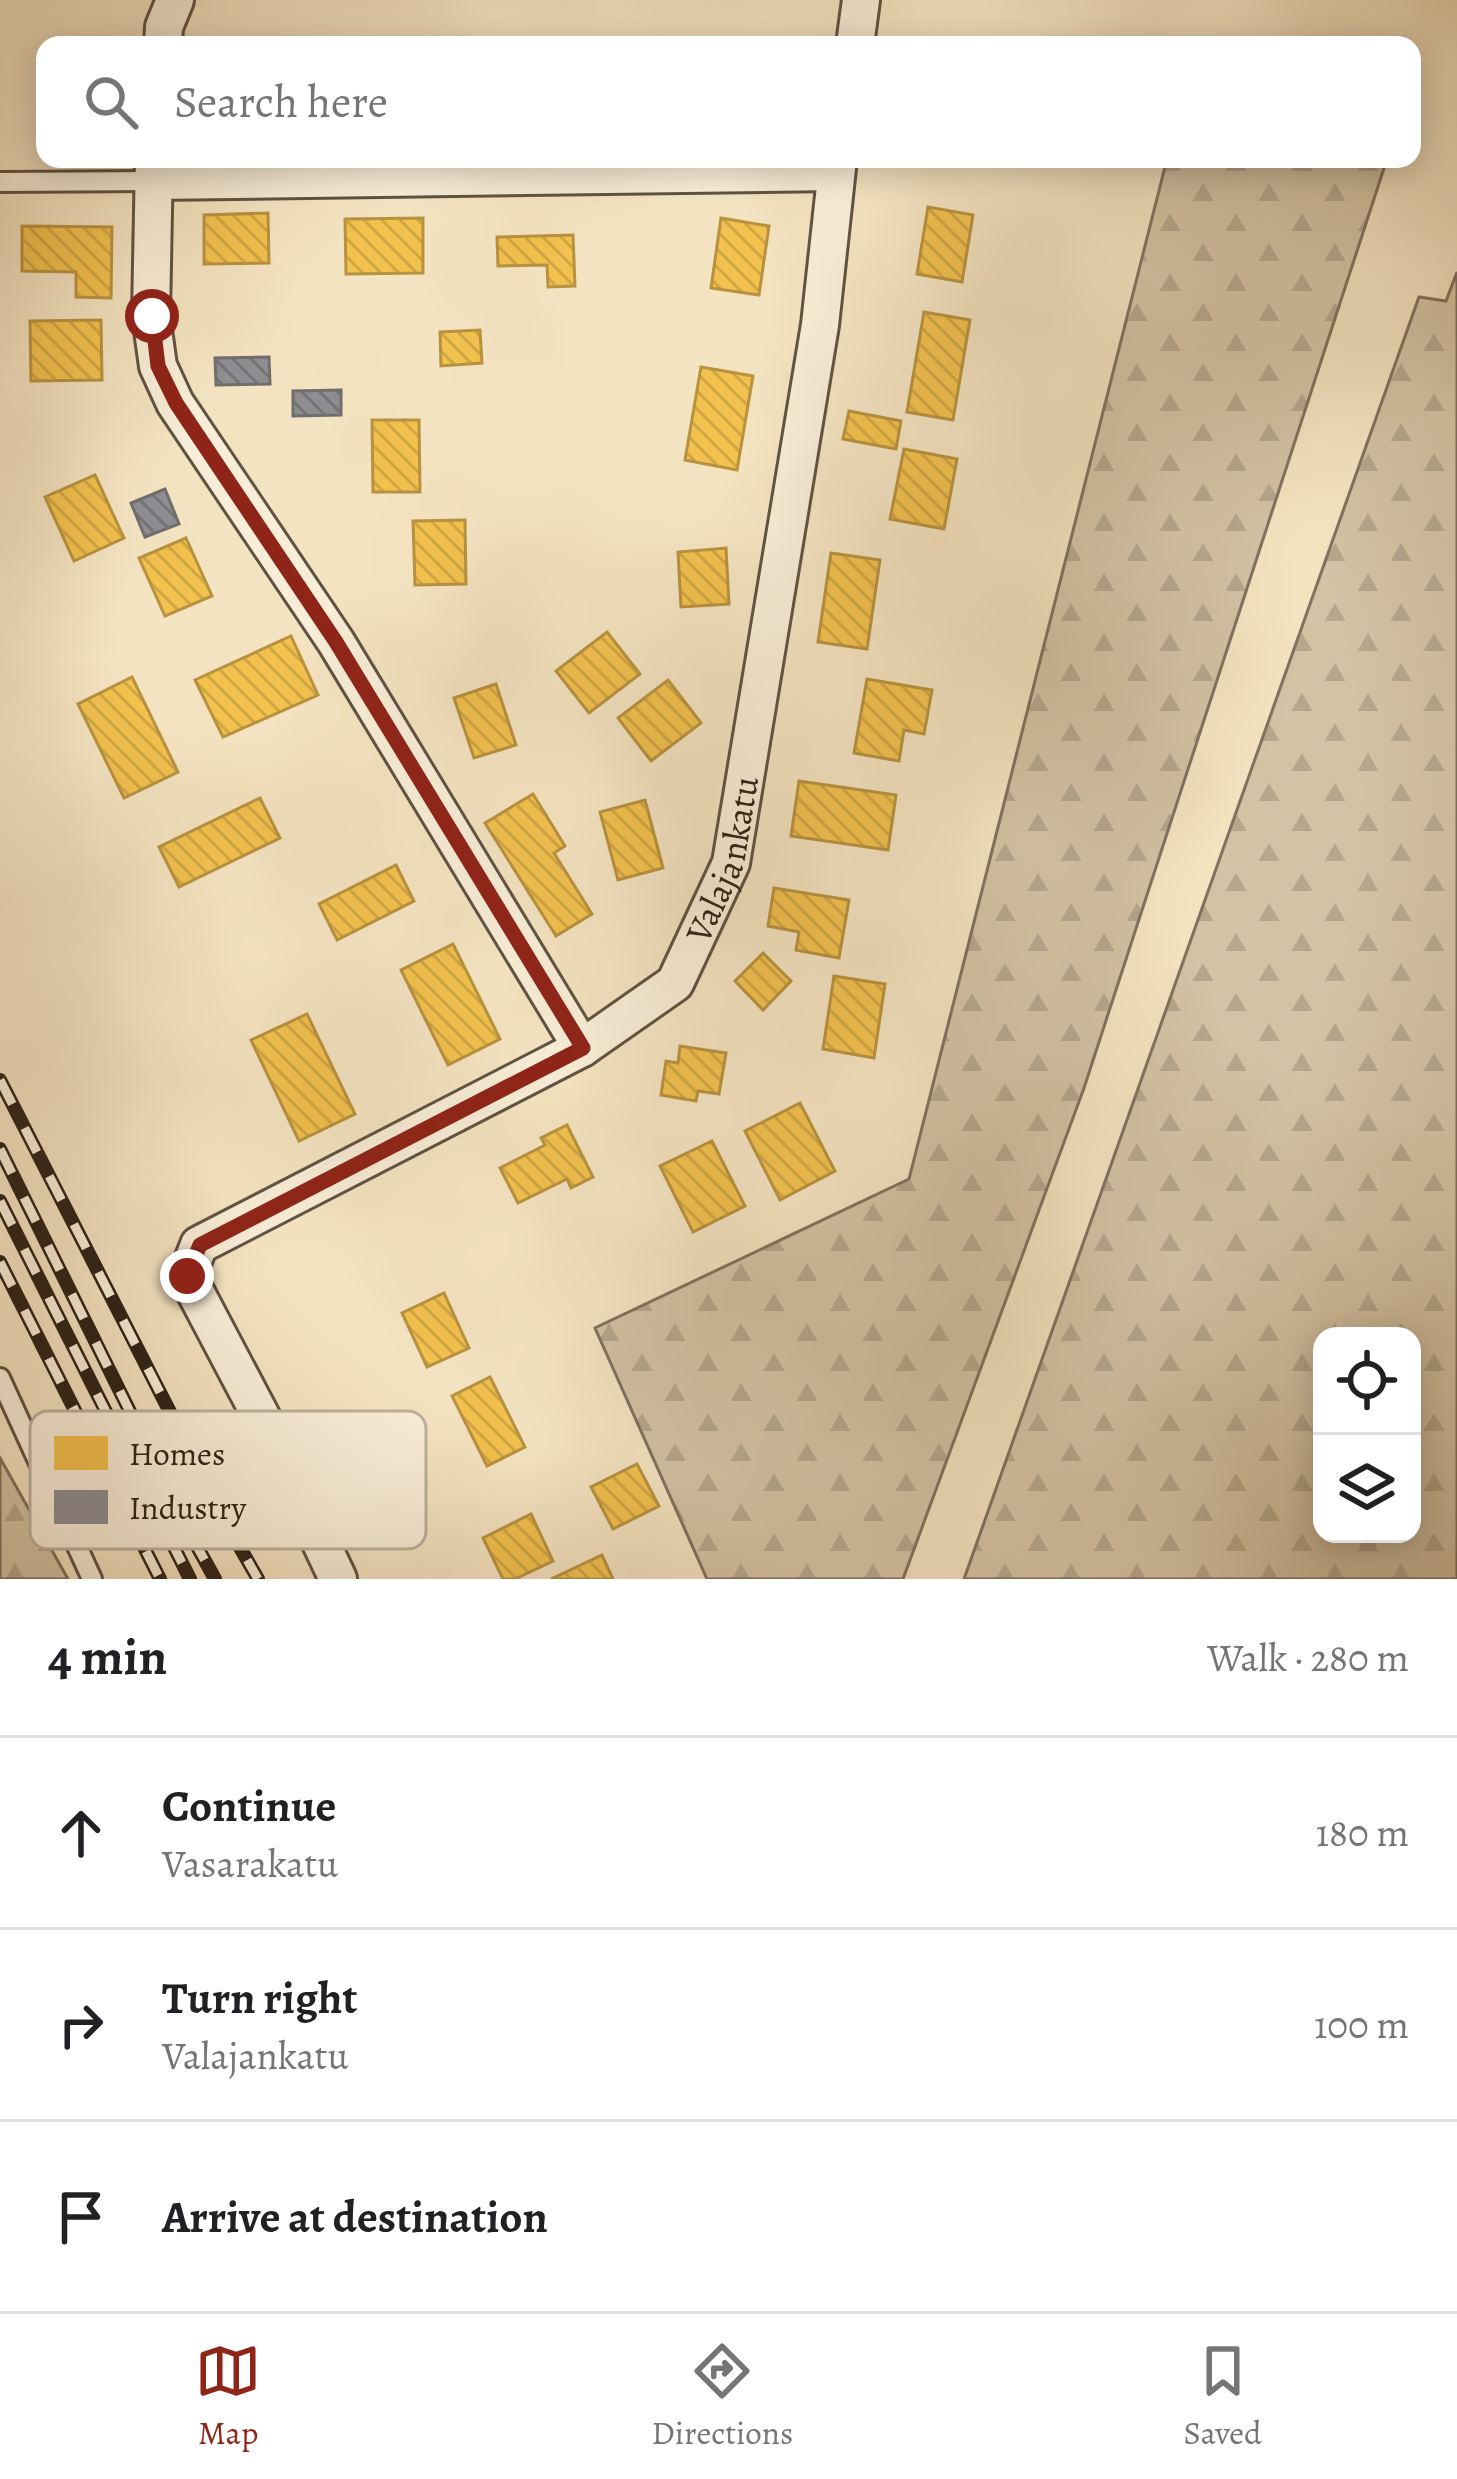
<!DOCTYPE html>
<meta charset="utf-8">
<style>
body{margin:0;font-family:Alegreya,serif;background:#f2f2f2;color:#202124}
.controls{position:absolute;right:36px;bottom:36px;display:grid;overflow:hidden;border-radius:24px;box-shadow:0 6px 30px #0003}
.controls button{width:108px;height:108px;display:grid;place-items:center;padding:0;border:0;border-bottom:3px solid #e0e0e0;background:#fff;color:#202124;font:60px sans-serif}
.stop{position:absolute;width:36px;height:36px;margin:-27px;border:9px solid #8f2418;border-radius:50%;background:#fff}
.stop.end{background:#8f2418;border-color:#fff;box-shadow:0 3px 12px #0008}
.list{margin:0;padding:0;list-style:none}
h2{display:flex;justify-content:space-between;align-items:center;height:156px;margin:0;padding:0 48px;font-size:51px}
h2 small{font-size:39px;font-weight:400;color:#757577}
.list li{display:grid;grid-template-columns:78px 1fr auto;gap:36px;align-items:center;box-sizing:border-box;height:192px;padding:0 48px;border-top:3px solid #e0e0e0}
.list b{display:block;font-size:45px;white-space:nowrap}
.list p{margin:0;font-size:39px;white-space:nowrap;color:#757577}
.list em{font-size:39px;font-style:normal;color:#757577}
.icon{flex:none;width:66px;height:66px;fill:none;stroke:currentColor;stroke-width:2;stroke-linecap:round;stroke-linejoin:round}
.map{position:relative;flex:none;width:1457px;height:1579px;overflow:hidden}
.search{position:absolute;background:#fff;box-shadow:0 6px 30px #0003;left:36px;right:36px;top:36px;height:132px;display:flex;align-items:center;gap:30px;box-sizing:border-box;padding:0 42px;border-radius:24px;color:#757577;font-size:45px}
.sheet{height:732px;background:#fff}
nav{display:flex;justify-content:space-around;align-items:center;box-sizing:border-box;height:168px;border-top:3px solid #e0e0e0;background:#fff;font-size:33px;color:#757577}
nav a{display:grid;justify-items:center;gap:6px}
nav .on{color:#8f2418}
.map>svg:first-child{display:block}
.forest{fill:url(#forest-firs);stroke:#81725e;stroke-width:3;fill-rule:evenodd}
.homes{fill:url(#homes-back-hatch);stroke:#b8923e;stroke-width:3}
.industry{fill:url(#industry-back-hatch);stroke:#716d6d;stroke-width:3}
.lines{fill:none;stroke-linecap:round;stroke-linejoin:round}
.lane-casing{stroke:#605342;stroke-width:24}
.street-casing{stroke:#605342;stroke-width:42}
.lane{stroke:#f8edd7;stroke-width:18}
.street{stroke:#f8edd7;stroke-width:36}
.rail-casing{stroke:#2f2318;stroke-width:14}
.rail{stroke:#f8edd7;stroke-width:9;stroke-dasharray:27;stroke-linecap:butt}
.route{stroke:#8f2418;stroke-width:15}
.labels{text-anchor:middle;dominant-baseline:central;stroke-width:12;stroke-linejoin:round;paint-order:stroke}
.street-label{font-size:36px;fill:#2f2318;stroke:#f8edd7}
.key{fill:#f8edd7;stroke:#bcb09e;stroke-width:3}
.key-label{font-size:33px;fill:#2f2318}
</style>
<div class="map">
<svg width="1457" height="1579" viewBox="0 0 1457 1579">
<defs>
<pattern id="forest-firs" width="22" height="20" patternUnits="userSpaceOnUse" patternTransform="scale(3)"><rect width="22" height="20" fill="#d3c2a4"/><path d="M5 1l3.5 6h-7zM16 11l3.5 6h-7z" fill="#b5a68c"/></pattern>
<pattern id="homes-back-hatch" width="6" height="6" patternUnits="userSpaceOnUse" patternTransform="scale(3)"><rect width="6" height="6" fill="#f2c14e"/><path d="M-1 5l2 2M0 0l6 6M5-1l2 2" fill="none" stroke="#d0a643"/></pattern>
<pattern id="industry-back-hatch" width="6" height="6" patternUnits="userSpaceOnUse" patternTransform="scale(3)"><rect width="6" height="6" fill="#8d8d92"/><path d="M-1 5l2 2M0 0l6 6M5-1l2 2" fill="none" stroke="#747376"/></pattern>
</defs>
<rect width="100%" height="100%" fill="#f4e3c1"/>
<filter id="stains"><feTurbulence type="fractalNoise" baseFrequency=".00167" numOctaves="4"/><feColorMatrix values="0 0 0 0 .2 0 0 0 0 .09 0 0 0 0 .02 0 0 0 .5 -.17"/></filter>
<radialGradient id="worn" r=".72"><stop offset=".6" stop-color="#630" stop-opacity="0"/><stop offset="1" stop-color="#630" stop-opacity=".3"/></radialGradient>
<!-- forest -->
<g class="forest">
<path d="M 1167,159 L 1387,159 L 1084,1088 L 903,1579 L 707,1579 L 595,1328 L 909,1179 Z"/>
<path d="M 1457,272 L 1457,1579 L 964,1579 L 1419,297 L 1446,301 ZM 1412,1336 L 1412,1534 L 1322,1534 L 1322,1336 Z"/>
<path d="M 0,1458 L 68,1579 L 0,1579 Z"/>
</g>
<!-- homes -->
<g class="homes">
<path d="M 928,207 L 973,215 L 962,282 L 917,274 Z"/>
<path d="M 268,213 L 269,263 L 204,264 L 204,215 Z"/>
<path d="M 423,218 L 423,273 L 346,274 L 345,219 Z"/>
<path d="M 721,218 L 769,226 L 759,295 L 711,288 Z"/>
<path d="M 22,226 L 112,227 L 111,298 L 76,297 L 76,272 L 22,271 Z"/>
<path d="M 573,235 L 575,286 L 548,287 L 547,265 L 498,266 L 497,237 Z"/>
<path d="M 924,312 L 970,320 L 953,420 L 907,412 Z"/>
<path d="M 101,320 L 102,380 L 31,381 L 30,321 Z"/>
<path d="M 480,330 L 482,363 L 441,366 L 440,332 Z"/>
<path d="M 701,367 L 753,376 L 737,470 L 685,460 Z"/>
<path d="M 849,411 L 901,421 L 896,449 L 843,439 Z"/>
<path d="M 372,420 L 419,420 L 420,492 L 373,492 Z"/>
<path d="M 904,449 L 957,459 L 944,529 L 890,519 Z"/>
<path d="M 95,475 L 124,538 L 74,561 L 45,497 Z"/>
<path d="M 465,520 L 466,584 L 415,585 L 413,521 Z"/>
<path d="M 186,538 L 212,596 L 165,616 L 139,558 Z"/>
<path d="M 726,548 L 729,604 L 681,607 L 678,552 Z"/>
<path d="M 831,553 L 880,560 L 867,649 L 818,642 Z"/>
<path d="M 607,632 L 640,674 L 589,713 L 556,671 Z"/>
<path d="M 291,636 L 318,695 L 223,737 L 195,680 Z"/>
<path d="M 132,677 L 178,772 L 124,798 L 78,704 Z"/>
<path d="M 867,679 L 932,690 L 924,734 L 904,730 L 899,761 L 854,753 Z"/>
<path d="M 668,680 L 701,723 L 651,761 L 618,718 Z"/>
<path d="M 496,684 L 516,745 L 474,758 L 454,698 Z"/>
<path d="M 799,781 L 896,795 L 888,850 L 791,836 Z"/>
<path d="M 533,794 L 565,846 L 554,853 L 592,914 L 556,936 L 485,823 Z"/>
<path d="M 260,798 L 280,838 L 179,887 L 159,847 Z"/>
<path d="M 645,800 L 663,868 L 618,880 L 600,812 Z"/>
<path d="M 396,865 L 414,901 L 337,940 L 319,904 Z"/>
<path d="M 774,888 L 849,900 L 839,958 L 796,950 L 799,932 L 768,926 Z"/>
<path d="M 453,944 L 500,1039 L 448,1065 L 401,970 Z"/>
<path d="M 763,953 L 791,981 L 763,1010 L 735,981 Z"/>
<path d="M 834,976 L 885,984 L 874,1058 L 823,1049 Z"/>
<path d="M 307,1014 L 355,1114 L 299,1141 L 251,1040 Z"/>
<path d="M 680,1046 L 726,1053 L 719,1094 L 698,1091 L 696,1101 L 661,1095 L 666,1061 L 678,1063 Z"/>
<path d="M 800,1103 L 835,1171 L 780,1200 L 745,1131 Z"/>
<path d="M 567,1125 L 593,1177 L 571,1188 L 567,1179 L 518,1203 L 500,1168 L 545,1145 L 541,1138 Z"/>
<path d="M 712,1141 L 745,1206 L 693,1232 L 660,1166 Z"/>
<path d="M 444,1293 L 469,1348 L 427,1367 L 402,1313 Z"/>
<path d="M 490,1377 L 525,1447 L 487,1466 L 452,1396 Z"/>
<path d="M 637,1464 L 659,1506 L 613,1529 L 591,1487 Z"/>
<path d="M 531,1514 L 553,1561 L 515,1579 L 503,1579 L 483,1538 Z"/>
<path d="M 602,1555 L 613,1579 L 551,1579 Z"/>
</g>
<!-- industry -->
<g class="industry">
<path d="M 269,357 L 270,384 L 216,385 L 215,358 Z"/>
<path d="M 341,390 L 341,415 L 293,416 L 293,391 Z"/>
<path d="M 165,489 L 179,524 L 145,537 L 131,503 Z"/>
</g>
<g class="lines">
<defs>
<g id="lane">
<path d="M 0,182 L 153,181"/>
<path d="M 0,1378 L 92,1579"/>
</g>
<g id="street">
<path d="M 163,45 L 164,27 L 175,0"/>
<path d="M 855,45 L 861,0"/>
<path d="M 154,159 L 151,316 L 158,366 L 175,403 L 336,642 L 582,1048"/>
<path d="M 153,181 L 836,172"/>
<path id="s1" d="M 338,1579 L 265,1424 L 187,1276 L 199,1245 L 582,1048 L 675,983 L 731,863 L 820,325 L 838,159"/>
</g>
</defs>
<!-- lane casing -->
<use href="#lane" class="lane-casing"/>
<!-- street casing -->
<use href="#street" class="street-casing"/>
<!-- lane -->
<use href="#lane" class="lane"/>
<!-- street -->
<use href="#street" class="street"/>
<defs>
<g id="rail">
<path d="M 0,1080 L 234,1537 L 258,1579"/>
<path d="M 0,1149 L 194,1541 L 215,1579"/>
<path d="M 0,1201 L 190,1579"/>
<path d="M 0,1262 L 160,1579"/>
</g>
</defs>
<!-- rail casing -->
<use href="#rail" class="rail-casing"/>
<!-- rail -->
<use href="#rail" class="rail"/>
</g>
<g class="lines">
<!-- route -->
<path class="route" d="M 152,316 L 158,366 L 176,403 L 336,642 L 583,1048 L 200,1245 L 187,1276"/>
</g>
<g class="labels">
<!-- street labels -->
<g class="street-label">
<text stroke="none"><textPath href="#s1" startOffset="1050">Valajankatu</textPath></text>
</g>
</g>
<!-- legend -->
<rect x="30" y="1411" width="396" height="138" rx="18" class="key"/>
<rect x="54" y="1436" width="54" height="34" fill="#f2c14e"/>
<rect x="54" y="1490" width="54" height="34" fill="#8d8d92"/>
<g class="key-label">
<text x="129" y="1465">Homes</text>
<text x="129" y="1519">Industry</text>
</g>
<rect width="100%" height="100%" filter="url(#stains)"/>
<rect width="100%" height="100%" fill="url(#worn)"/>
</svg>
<div class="controls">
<button><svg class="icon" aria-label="locate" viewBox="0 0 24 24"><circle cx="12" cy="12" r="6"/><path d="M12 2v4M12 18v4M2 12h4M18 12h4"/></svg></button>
<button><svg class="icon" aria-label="layers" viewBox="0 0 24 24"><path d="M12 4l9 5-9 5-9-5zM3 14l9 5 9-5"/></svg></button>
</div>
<div class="stop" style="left:152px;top:316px"></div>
<div class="stop end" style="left:187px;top:1276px"></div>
<div class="search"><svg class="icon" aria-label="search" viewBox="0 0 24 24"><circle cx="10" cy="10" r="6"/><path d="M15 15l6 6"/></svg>Search here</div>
</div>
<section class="sheet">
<h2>4 min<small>Walk · 280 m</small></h2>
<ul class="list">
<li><svg class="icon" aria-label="ahead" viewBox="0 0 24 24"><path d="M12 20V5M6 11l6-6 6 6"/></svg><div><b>Continue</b><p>Vasarakatu</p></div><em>180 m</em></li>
<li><svg class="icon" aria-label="right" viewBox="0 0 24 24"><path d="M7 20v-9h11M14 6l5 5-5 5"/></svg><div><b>Turn right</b><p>Valajankatu</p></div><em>100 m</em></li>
<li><svg class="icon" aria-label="arrive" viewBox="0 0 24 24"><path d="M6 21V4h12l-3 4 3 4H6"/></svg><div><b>Arrive at destination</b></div></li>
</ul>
</section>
<nav>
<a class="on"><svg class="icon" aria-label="map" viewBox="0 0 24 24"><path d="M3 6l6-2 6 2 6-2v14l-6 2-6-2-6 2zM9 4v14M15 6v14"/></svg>Map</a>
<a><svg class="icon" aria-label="directions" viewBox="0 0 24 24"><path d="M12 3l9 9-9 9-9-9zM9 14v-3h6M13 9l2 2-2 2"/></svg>Directions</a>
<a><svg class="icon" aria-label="saved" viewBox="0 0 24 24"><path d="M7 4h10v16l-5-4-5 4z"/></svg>Saved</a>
</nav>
